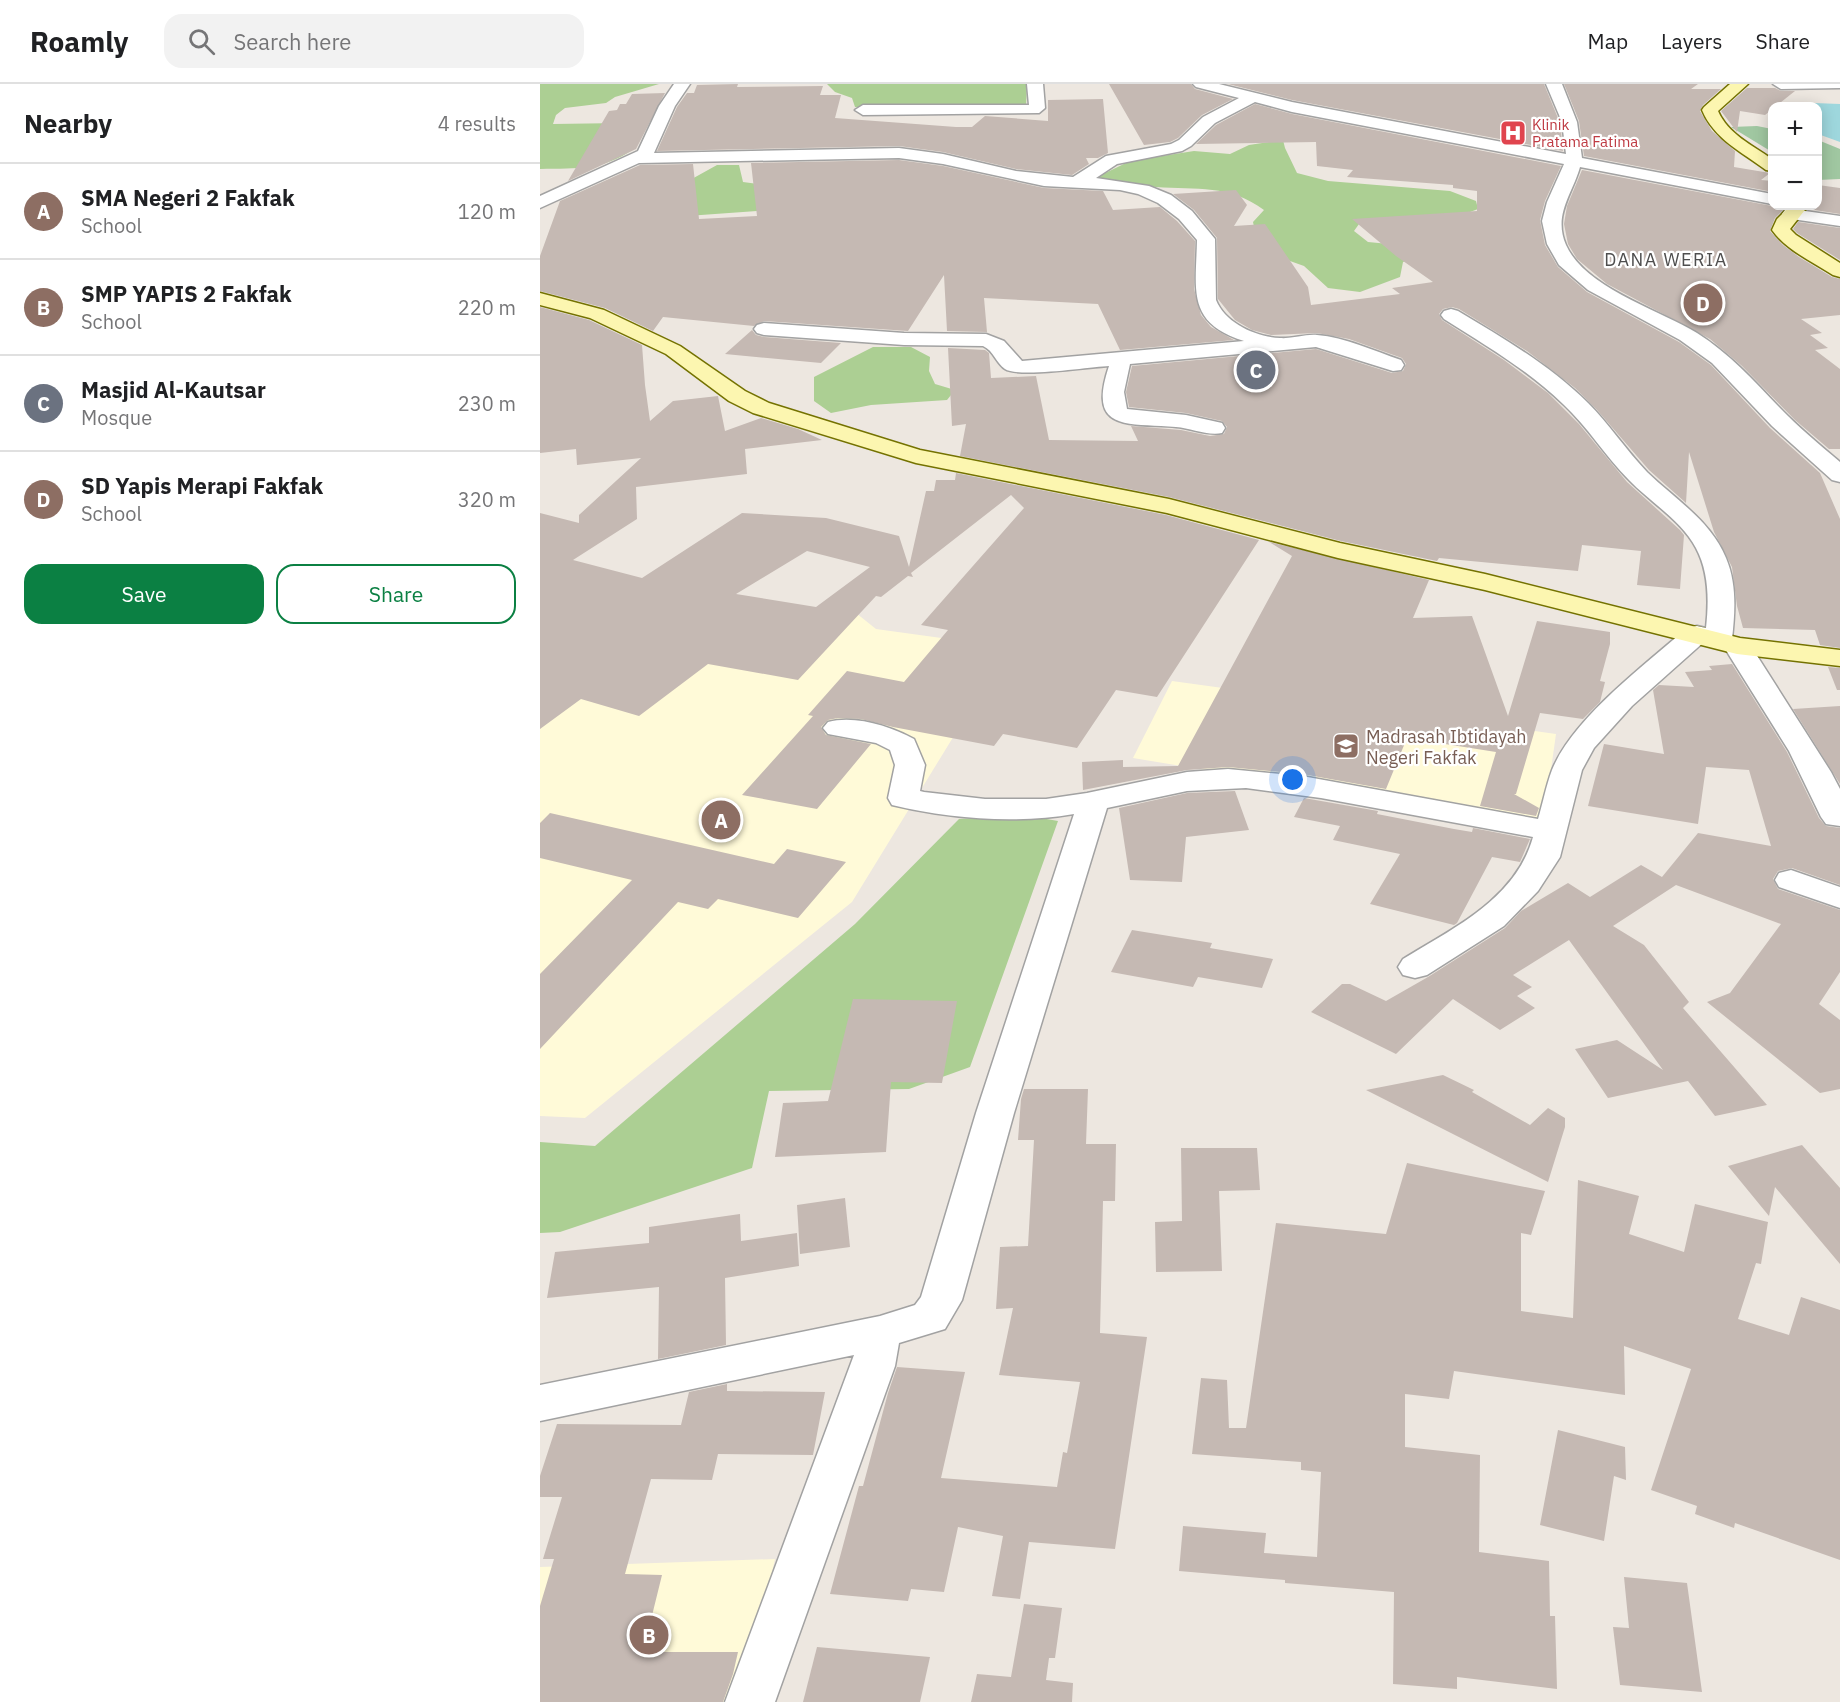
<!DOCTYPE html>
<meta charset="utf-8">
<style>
body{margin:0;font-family:"IBM Plex Sans",sans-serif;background:#f2f2f2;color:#202124}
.controls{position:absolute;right:18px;top:18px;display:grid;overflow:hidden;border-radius:12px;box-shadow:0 3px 15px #0003}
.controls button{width:54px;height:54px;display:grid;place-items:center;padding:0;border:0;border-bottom:2px solid #e0e0e0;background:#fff;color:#202124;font:30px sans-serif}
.you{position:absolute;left:753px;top:696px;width:21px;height:21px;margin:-15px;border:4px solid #fff;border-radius:50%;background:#1a73e8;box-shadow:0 0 0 9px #1a73e833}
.badge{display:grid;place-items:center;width:39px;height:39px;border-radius:50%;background:#0b8043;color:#fff;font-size:20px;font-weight:700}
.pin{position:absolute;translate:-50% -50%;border:3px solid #fff;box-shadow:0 2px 6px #0006}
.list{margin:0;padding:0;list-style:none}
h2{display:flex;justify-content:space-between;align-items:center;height:78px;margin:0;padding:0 24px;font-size:26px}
h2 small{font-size:20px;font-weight:400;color:#757577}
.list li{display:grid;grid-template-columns:39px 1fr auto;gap:18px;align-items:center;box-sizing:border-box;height:96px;padding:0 24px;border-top:2px solid #e0e0e0}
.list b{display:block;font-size:22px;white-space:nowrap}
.list p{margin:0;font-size:20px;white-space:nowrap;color:#757577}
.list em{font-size:20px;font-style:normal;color:#757577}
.actions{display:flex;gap:12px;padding:18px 24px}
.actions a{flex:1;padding:14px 0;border:2px solid #0b8043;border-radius:18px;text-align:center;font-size:21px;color:#0b8043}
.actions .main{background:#0b8043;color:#fff}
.icon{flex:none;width:33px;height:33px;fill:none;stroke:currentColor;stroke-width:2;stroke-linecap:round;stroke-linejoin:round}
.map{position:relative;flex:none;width:1300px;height:1618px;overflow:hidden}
header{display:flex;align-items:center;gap:36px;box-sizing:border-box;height:84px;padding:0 30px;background:#fff;border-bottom:2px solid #e0e0e0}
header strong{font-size:28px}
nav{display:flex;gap:33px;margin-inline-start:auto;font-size:21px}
.search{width:420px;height:54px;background:#f2f2f2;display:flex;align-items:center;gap:15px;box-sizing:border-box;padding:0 21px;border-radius:18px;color:#757577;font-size:22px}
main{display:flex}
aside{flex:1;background:#fff}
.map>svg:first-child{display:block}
.education{fill:#fffad8}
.forest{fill:#accf93}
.cemetery{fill:#a0c7a1}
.water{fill:#9ed7dd}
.building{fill:#c5b9b3;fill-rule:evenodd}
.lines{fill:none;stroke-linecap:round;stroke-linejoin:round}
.street-casing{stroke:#a2a2a2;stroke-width:3}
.secondary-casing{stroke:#747201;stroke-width:3}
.street{fill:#fff;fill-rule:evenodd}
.secondary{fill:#fcf6b0;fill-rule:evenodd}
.labels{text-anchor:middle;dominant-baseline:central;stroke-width:4.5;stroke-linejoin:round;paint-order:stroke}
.far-health-label{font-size:15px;fill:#be3a42;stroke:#fff;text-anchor:start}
.far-quarter-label{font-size:18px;letter-spacing:1.5px;fill:#4e4e4e;stroke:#fff}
.education-label{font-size:18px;fill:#785e54;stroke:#fff;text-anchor:start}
</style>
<header>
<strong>Roamly</strong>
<div class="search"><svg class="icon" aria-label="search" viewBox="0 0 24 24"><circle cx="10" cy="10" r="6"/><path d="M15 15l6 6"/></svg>Search here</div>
<nav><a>Map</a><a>Layers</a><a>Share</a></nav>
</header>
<main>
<aside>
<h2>Nearby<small>4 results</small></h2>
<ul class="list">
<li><span class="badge" style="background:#8d6e63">A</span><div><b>SMA Negeri 2 Fakfak</b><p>School</p></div><em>120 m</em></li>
<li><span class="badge" style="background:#8d6e63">B</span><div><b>SMP YAPIS 2 Fakfak</b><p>School</p></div><em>220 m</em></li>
<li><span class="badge" style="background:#6b7280">C</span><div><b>Masjid Al-Kautsar</b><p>Mosque</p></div><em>230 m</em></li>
<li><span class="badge" style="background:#8d6e63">D</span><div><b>SD Yapis Merapi Fakfak</b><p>School</p></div><em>320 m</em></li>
</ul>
<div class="actions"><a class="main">Save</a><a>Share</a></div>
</aside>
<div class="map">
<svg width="1300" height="1618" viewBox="0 0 1300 1618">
<rect width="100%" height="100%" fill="#ede7e0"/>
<!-- education -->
<g class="education">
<path d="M 316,529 L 336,545 L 474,564 L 412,655 L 312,818 L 45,1034 L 0,1032 L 0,579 Z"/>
<path d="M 632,597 L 1016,650 L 1003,742 L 593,674 Z"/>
<path d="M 235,1475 L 203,1618 L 0,1618 L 0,1483 Z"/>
</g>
<!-- forest -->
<g class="forest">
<path d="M 0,0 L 119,0 L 75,13 L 66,19 L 25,24 L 16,31 L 13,40 L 83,39 L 94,65 C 60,87 39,84 0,85 Z"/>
<path d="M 287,0 L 487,0 L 486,23 L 315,23 L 312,14 L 295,8 Z"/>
<path d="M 743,56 L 745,64 L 757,89 L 788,97 L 910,107 L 936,117 L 938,125 L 909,136 L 819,140 L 814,147 L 828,158 L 870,162 L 884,170 L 863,178 L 860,193 L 820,208 L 788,204 L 764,182 L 750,177 L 716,152 L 713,138 L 724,126 C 689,100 657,106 616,103 C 595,101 573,98 551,96 L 590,77 L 654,67 L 690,70 L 709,61 Z"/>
<path d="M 177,81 L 199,81 L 203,98 L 218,100 L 230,126 L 147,132 L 150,96 Z"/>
<path d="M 333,263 L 371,263 L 390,273 L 389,287 L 395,300 L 415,306 L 407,316 L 331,321 L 291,329 L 274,317 L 274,293 Z"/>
<path d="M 484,731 L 518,737 L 430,983 L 369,1005 L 229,1007 L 212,1084 L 20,1148 L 0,1149 L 0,1058 L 55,1062 L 315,840 L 419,735 Z"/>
</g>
<!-- cemetery -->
<g class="cemetery">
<path d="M 1217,42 L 1232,45 L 1232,68 L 1191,43 Z"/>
<path d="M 1278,56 L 1300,65 L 1300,95 L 1278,96 Z"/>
</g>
<!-- water -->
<path class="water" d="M 1248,18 L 1300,20 L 1300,58 L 1278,50 L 1278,22 L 1243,22 Z"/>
<!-- building -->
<g class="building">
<path d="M 198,0 L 197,3 L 283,2 L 280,11 L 301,11 L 295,34 L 416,43 L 432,43 L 445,32 L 508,37 L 508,16 L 563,15 L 568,69 L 558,74 L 546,74 L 549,80 L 532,91 L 476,85 L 403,68 L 359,62 L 117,67 L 137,23 L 147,9 L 154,9 L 157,1 Z"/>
<path d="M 569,0 L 651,0 L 655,5 L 693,15 L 662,31 L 638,54 L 630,58 L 604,61 Z"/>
<path d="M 688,0 L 1004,0 L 1020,39 L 1023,67 L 752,16 Z"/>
<path d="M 1024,0 L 1158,0 L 1151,5 L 1181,5 L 1163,21 L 1160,27 L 1172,47 L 1195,67 L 1194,83 L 1230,89 L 1221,96 L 1233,97 L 1233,108 L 1044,72 L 1039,37 Z"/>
<path d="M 1207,4 L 1235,4 L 1241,7 L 1255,7 L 1225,31 L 1200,27 L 1197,48 L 1181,27 Z"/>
<path d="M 125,9 L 96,65 L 28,97 L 69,27 L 77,26 L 80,20 L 86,20 L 92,10 Z"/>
<path d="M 715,20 L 752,30 L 1021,82 L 1005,117 L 1000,136 L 1005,161 L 1018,183 L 1047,208 L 1139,258 L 1171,281 L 1230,344 L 1280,389 L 1300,435 L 1300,564 L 1280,561 L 1275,546 L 1203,544 L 1197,522 L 1192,483 L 1174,448 L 1149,368 L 1146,419 L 1109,386 L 1057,326 L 1035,304 L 987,267 L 919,225 L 912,223 L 903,225 L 899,230 L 902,236 L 964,276 L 1008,309 L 1039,340 L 1087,398 L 1140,446 L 1144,451 L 1140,505 L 1097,501 L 1101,467 L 1042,461 L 1038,487 L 899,474 L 897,477 L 801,457 L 629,413 L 420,372 L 426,340 L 412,342 L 408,264 L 445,266 L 449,269 L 451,294 L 496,292 L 509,356 L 598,357 L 591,342 L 641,346 L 670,352 L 684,350 L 687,343 L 682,337 L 646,329 L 589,323 L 586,308 L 592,282 L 776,265 L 852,289 L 863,287 L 866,280 L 862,274 L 809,255 L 777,249 L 731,251 L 712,246 L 695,236 L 678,215 L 677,154 L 654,126 L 633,110 L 696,106 L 707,121 L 694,142 L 725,140 L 768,203 L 771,221 L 860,210 L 852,204 L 893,198 L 856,172 L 812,135 L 937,127 L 937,107 L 913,104 L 913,101 L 807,93 L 813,86 L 777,82 L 776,58 L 656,60 L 676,41 Z"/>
<path d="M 359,76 L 403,82 L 504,104 L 563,107 L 573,126 L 620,123 L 637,137 L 655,157 L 654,205 L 661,231 L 671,243 L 694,256 L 580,266 L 558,220 L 444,214 L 447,248 L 407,247 L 404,191 L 368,247 L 224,237 L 214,242 L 123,233 L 113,247 L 65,224 L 0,207 L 0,172 L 20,117 L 100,81 L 153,80 L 159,135 L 217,132 L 211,79 Z"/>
<path d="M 1042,86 L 1232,122 L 1247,122 L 1235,134 L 1230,147 L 1243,161 L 1259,173 L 1292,193 L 1300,195 L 1300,231 L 1261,235 L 1282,249 L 1270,251 L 1288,264 L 1275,266 L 1300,285 L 1300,365 L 1289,365 L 1255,336 L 1202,282 L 1170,255 L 1067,200 L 1037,175 L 1028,160 L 1024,140 L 1027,122 Z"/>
<path d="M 1278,101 L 1300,104 L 1300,130 L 1268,125 L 1270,122 L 1278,122 Z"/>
<path d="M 1258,138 L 1300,144 L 1300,176 L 1257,149 L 1253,145 Z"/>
<path d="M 0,223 L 49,236 L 102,261 L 105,301 L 110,337 L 133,317 L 178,312 L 185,347 L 221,334 L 258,345 L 282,356 L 205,365 L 207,390 L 96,403 L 97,435 L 33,476 L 102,494 L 202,429 L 286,434 L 359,452 L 369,483 L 386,407 L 394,407 L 396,396 L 415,396 L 416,389 L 626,431 L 719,456 L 617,613 L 576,606 L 537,664 L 463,650 L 454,662 L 353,643 L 321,635 L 298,634 L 288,636 L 281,643 L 286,651 L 331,660 L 277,725 L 202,711 L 273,632 L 268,631 L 307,587 L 364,598 L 408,546 L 381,541 L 484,424 L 471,411 L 371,489 L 373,493 L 368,492 L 341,513 L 336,512 L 258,596 L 168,580 L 99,632 L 41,615 L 0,645 L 0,429 L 39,439 L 39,431 L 101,374 L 37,381 L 36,365 L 0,369 ZM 267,467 L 330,483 L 276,523 L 196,510 Z"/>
<path d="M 212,246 L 216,251 L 224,253 L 301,259 L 281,279 L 185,270 Z"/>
<path d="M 729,458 L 889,496 L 873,534 L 932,532 L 968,632 L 997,537 L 1070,548 L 1070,560 L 1060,597 L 1065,598 L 1060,618 L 1043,635 L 1000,629 L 976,710 L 974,710 L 999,724 L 996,732 L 940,722 L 956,668 L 867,654 L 846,705 L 762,690 L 688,683 L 647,686 L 543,706 L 542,678 L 583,676 L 583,683 L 638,682 L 752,472 Z"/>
<path d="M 1192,580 L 1247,668 L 1279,734 L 1286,742 L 1300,744 L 1300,801 L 1252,784 L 1238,787 L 1233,795 L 1238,805 L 1300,826 L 1300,888 L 1279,920 L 1300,936 L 1300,1005 L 1280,1009 L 1167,918 L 1190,909 L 1241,840 L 1136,801 L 1073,842 L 1104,861 L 1149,918 L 1143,924 L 1227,1021 L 1175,1032 L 1148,997 L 1068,1014 L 1035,965 L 1077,956 L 1123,986 L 1029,856 L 973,891 L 992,903 L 977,912 L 995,924 L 960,946 L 913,915 L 856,970 L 771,928 L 802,900 L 810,900 L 846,917 L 888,893 L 965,844 L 981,827 L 1028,799 L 1050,813 L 1101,781 L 1122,793 L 1158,749 L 1231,762 L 1209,686 L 1166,683 L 1158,740 L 1048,722 L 1064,660 L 1124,670 L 1113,606 L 1119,601 L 1154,603 L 1145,588 L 1172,586 L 1169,582 Z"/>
<path d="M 1288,583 L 1300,584 L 1300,606 L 1297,606 Z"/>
<path d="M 1300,622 L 1300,700 L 1253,625 Z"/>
<path d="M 695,707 L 709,746 L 646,753 L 642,798 L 590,796 L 579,724 L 647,709 Z"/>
<path d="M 764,714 L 838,727 L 837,730 L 914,745 L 932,748 L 933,744 L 990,755 L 980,778 L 952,773 L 917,839 L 914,841 L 830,820 L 860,770 L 793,756 L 800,742 L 754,733 Z"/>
<path d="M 10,729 L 234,780 L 247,765 L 306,778 L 258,834 L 178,815 L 168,825 L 138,818 L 0,965 L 0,890 L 92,796 L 0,774 L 0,739 Z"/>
<path d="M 592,846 L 672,859 L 670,864 L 733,875 L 722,904 L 658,893 L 653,903 L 571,888 Z"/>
<path d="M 313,915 L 417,917 L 402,999 L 351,998 L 346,1068 L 235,1073 L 243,1019 L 288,1017 Z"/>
<path d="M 903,991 L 934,1006 L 932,1008 L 990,1041 L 1008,1024 L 1025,1034 L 1025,1043 L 1008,1098 L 826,1006 Z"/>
<path d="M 484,1005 L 548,1005 L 546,1060 L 576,1060 L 575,1117 L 563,1117 L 560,1249 L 607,1253 L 575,1465 L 489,1458 L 480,1515 L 452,1512 L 463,1452 L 418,1443 L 404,1508 L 371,1505 L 368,1517 L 290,1510 L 319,1402 L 323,1402 L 348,1309 L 357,1283 L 425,1288 L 401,1394 L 517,1403 L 523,1368 L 527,1369 L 540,1298 L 459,1291 L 473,1224 L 456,1225 L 460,1163 L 488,1162 L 494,1056 L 478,1056 L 481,1015 Z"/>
<path d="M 1262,1061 L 1300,1104 L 1300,1180 L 1235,1103 L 1229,1132 L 1188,1082 Z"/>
<path d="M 641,1064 L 717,1064 L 720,1106 L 679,1107 L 682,1187 L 616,1188 L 615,1138 L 642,1137 Z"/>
<path d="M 867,1079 L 1005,1107 L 991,1151 L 981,1149 L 981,1227 L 1033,1234 L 1038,1096 L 1099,1112 L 1089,1150 L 1144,1168 L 1155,1120 L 1228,1138 L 1221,1180 L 1216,1179 L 1198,1235 L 1249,1251 L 1261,1213 L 1300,1226 L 1300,1476 L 1195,1439 L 1194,1444 L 1155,1430 L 1157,1422 L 1111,1406 L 1151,1285 L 1084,1262 L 1085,1311 L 914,1287 L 909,1315 L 865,1310 L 865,1363 L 940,1371 L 939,1468 L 1009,1477 L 1010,1532 L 1015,1532 L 1017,1605 L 917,1593 L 917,1605 L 853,1600 L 854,1508 L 745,1499 L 745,1496 L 639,1487 L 643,1442 L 726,1449 L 724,1469 L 777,1473 L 781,1388 L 761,1386 L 761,1378 L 652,1370 L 661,1294 L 687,1296 L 689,1344 L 706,1344 L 736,1139 L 846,1150 Z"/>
<path d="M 305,1114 L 310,1163 L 260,1170 L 257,1121 Z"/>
<path d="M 200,1130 L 201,1157 L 257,1149 L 259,1182 L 185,1194 L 186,1261 L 118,1275 L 119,1203 L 7,1214 L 15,1168 L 109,1159 L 109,1143 Z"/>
<path d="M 187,1300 L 187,1307 L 285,1308 L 273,1371 L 178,1370 L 172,1396 L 111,1395 L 85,1490 L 122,1491 L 103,1568 L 198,1568 L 193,1590 L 183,1618 L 0,1618 L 0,1522 L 14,1475 L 3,1475 L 22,1413 L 0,1413 L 0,1392 L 17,1340 L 141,1341 L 149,1308 Z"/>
<path d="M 1018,1346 L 1085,1363 L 1086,1396 L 1074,1392 L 1064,1457 L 1000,1441 Z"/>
<path d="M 1084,1493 L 1147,1499 L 1162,1608 L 1080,1601 L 1073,1543 L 1089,1544 Z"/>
<path d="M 484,1520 L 522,1524 L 515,1574 L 509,1574 L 506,1596 L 533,1599 L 532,1618 L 431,1618 L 437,1590 L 471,1593 Z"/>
<path d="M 277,1563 L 390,1573 L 380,1618 L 263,1618 Z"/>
</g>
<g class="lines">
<defs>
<g id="street">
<path d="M 134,0 L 150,0 L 135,22 L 114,69 L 359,64 L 403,70 L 476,87 L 533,93 L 566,72 L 631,60 L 639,56 L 663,33 L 699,14 L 656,3 L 653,0 L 679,0 L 752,18 L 1026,70 L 1022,38 L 1006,0 L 1022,0 L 1037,38 L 1042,74 L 1232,110 L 1232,120 L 1040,83 C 1032,111 1013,131 1026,161 C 1045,204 1120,226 1157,249 C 1190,270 1213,296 1239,323 C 1258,343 1279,360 1300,378 L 1300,398 L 1292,396 L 1232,342 L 1172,279 L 1140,256 L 1048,206 L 1019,181 L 1007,160 L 1002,137 L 1007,118 L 1024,80 L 752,28 L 715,18 L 675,39 L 651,62 L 642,67 L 577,80 L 556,94 L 609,102 L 631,111 L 652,127 L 675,155 L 676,216 C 685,239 716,253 740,254 C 752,255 765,250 777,251 C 805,253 834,267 861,276 L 864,281 L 861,286 L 853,287 L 776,263 L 590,280 L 584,308 L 587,325 L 646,331 L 682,339 L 685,344 L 682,349 C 667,352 651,344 636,343 C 586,339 547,348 569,282 C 550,283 479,294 465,285 C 456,279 454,267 443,262 L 364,261 L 224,251 L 217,249 L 214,245 L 217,241 L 224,239 L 364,249 L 446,250 L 464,257 L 482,277 L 704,257 C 646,239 656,206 657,156 L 639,135 L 618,119 L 598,110 L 580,106 L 504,102 L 403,80 L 359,74 L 99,79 L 0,124 L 0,112 L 98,67 L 119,22 Z"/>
<path d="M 487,0 L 503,0 L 505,24 L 499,29 L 323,31 L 315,26 L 323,21 L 489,21 Z"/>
<path d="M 1233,0 L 1300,0 L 1300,4 L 1241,5 Z"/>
<path d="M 1251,125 L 1300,132 L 1300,142 L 1245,134 L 1242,130 L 1245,126 Z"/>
<path d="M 911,225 L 918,227 C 963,254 1010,281 1048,319 C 1069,340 1086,366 1107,388 C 1135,415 1171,437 1186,474 C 1197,500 1195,528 1192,555 L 1207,556 L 1291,688 L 1300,705 L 1300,742 L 1286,740 L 1281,733 L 1249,667 L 1184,563 L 1168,562 L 1165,557 L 1092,622 L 1054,664 L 1042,686 L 1020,773 L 998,807 L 964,842 L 887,891 L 875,894 L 863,891 L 858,883 L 863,875 C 913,844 976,815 993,753 L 781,714 L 706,704 L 647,707 L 567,724 L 474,1029 L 422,1216 L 405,1245 L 359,1259 L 355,1282 L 235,1618 L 185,1618 L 314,1271 L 0,1337 L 0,1301 L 340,1232 L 375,1221 L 381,1213 L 436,1029 L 534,730 C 476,740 410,735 352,721 L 348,714 L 355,681 L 350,666 L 336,659 L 288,650 L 283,644 L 288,638 C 315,631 350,642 374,655 L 385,681 L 380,707 L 384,708 L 445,715 L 506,715 L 547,709 L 647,688 L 688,685 L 762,692 L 998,735 C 1003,719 1006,702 1012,686 C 1033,634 1105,581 1147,544 L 1157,542 L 1166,544 C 1169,517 1169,488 1156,464 C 1141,436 1110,418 1089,396 C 1065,372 1048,343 1023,320 C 988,286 945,261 904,235 L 901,231 L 904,227 Z"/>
<path d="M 1251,786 L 1300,803 L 1300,824 L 1239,803 L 1235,796 L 1239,789 Z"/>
</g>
<g id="secondary">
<path d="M 1190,0 L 1208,0 L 1178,27 C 1188,50 1212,61 1232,75 L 1232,87 L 1226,86 C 1202,68 1174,55 1162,26 L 1164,23 Z"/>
<path d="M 1250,122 L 1268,122 L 1250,145 L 1256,151 L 1300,179 L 1300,193 L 1293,191 C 1273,178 1246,166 1232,146 L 1237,135 Z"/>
<path d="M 0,209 L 64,226 L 140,262 L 205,307 L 229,319 L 380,366 L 629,415 L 800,459 L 945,490 L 1200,554 L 1300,566 L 1300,582 L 1197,570 L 945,506 L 798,474 L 627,429 L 376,379 L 213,329 L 189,317 L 126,270 L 50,234 L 0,221 Z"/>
</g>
</defs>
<!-- street casing -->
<use href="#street" class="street-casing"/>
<!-- secondary casing -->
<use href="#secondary" class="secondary-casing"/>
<!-- street -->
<use href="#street" class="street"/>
<!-- secondary -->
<use href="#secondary" class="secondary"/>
</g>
<!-- icons -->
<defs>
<symbol id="hospital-square" viewBox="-11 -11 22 22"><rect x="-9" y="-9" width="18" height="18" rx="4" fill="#e0444e" stroke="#fff"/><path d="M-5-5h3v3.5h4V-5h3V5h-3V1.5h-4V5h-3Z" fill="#fff"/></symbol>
<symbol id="school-square" viewBox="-11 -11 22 22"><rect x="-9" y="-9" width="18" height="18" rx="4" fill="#8d6e63" stroke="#fff"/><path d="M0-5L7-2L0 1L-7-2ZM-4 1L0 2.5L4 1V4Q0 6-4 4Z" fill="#fff"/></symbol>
</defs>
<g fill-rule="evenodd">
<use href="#hospital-square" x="958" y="34" width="30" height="30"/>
<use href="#school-square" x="791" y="647" width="30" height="30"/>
</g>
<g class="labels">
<!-- far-health labels -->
<g class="far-health-label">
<text x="992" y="40">Klinik<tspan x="992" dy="17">Pratama Fatima</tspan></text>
</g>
<!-- far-quarter labels -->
<g class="far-quarter-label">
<text x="1126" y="175">DANA WERIA</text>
</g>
<!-- education labels -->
<g class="education-label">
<text x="826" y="652">Madrasah Ibtidayah<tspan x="826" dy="21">Negeri Fakfak</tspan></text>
</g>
</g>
</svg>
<div class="controls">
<button>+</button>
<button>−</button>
</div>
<div class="you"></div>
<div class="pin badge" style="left:181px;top:736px;background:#8d6e63">A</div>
<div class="pin badge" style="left:109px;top:1551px;background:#8d6e63">B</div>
<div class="pin badge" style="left:716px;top:286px;background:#6b7280">C</div>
<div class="pin badge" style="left:1163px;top:219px;background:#8d6e63">D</div>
</div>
</main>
